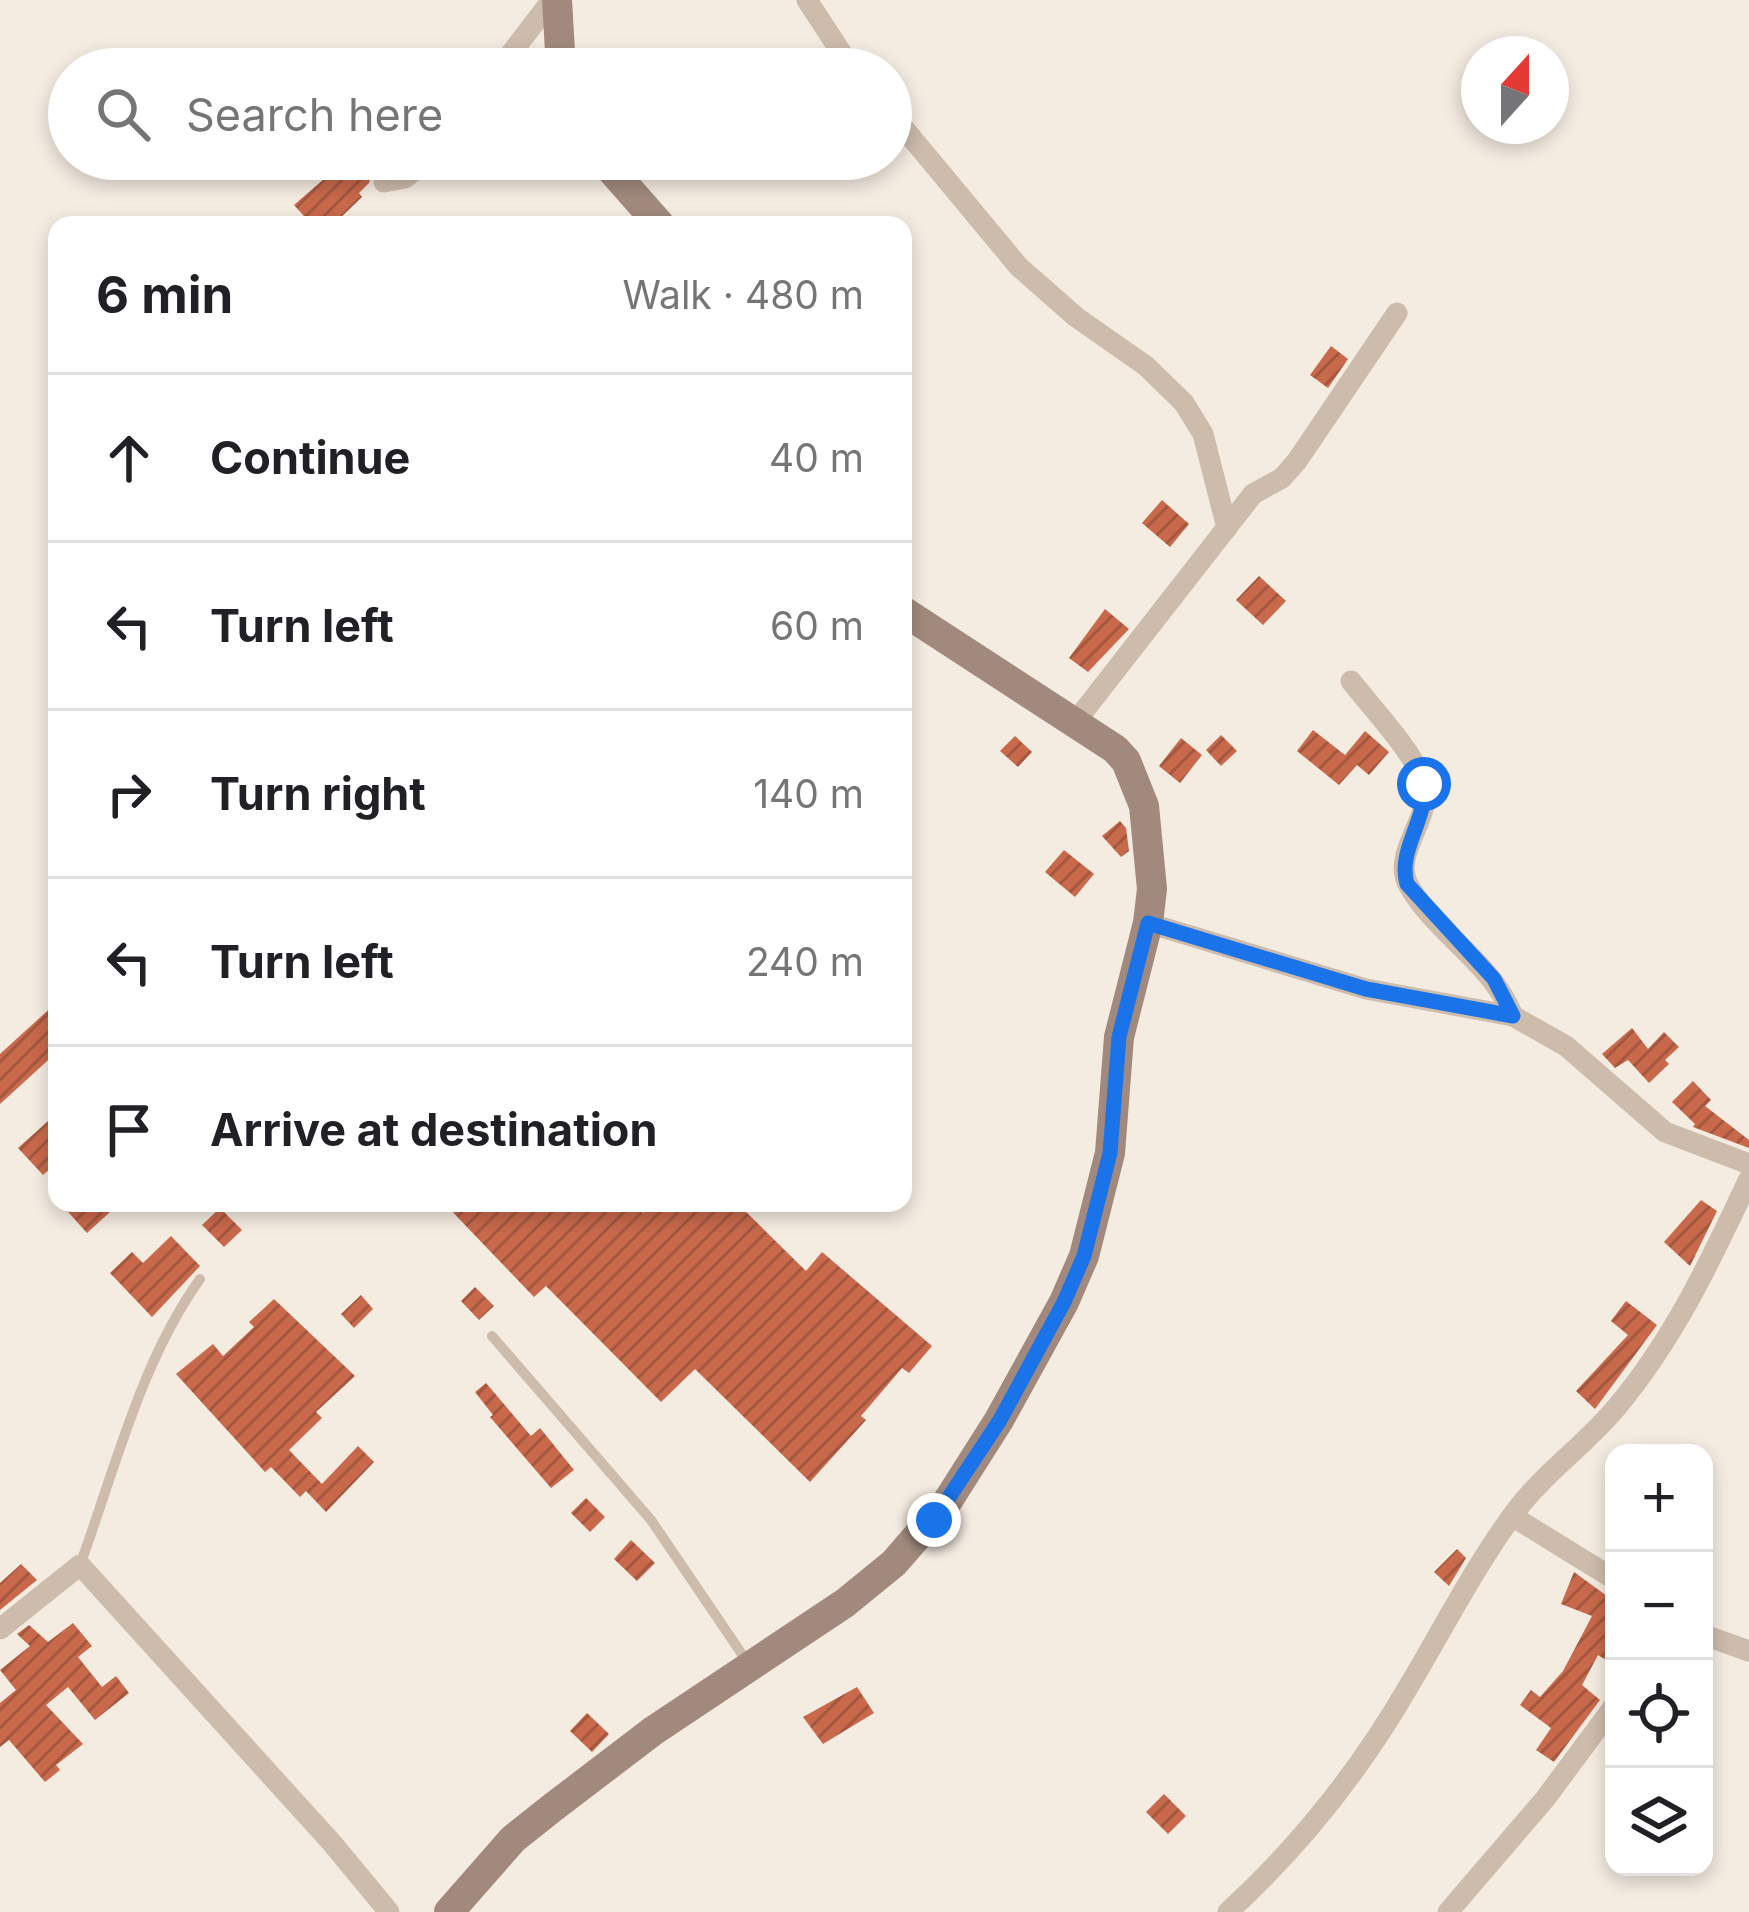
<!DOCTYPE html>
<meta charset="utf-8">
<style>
body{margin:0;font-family:Inter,sans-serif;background:#f6f6f6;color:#202124}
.controls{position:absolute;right:36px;bottom:36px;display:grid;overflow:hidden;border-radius:24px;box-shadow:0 6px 18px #0003}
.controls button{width:108px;height:108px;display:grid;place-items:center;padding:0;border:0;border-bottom:3px solid #e0e0e0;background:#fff;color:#202124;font:60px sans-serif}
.compass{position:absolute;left:1461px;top:36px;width:108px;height:108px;border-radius:50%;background:#fff;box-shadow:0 6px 18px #0003;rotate:21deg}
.stop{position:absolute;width:36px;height:36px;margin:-27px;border:9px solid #1a73e8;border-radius:50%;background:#fff}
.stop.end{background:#1a73e8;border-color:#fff;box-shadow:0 3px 12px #0008}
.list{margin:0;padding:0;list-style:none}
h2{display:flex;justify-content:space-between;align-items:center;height:156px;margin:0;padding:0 48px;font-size:51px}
h2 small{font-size:39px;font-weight:400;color:#757577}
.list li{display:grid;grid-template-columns:78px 1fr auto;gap:36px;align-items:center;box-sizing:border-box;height:168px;padding:0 48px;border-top:3px solid #e0e0e0}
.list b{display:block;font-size:45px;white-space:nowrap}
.list em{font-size:39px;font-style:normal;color:#757577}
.icon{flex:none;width:66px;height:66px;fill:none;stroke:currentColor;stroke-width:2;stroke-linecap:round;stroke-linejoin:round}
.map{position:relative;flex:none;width:1749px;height:1912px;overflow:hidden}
.search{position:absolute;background:#fff;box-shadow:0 6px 18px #0003;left:48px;top:48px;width:864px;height:132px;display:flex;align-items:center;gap:30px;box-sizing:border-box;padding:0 42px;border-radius:66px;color:#757577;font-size:45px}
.panel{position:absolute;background:#fff;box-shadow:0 6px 18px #0003;left:48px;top:216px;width:864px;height:996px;border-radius:24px}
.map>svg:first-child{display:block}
.building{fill:url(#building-hatch)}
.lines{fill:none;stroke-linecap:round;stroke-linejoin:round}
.lane{stroke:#cdbbac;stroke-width:10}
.street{stroke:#cdbbac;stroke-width:21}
.secondary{stroke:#a18a7d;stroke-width:30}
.route{stroke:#1a73e8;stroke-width:15}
</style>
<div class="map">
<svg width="1749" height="1912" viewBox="0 0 1749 1912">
<defs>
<pattern id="building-hatch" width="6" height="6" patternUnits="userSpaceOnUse" patternTransform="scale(3)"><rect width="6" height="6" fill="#c8694b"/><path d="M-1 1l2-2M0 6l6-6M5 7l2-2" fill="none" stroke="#a4573f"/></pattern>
</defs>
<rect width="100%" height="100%" fill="#f4ebe1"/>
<!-- building -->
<g class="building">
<path d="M 347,159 L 395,159 L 373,172 L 369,183 L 359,193 L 362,197 L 333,225 L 312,225 L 294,205 Z"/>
<path d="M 1331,346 L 1348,359 L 1328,388 L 1310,375 Z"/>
<path d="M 1162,500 L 1189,524 L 1170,547 L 1142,523 Z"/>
<path d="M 1259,576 L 1286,601 L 1263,625 L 1236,600 Z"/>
<path d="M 1105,609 L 1129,629 L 1088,672 L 1069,658 Z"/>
<path d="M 1313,730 L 1345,755 L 1365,731 L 1389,752 L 1369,775 L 1357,765 L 1339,785 L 1297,751 Z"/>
<path d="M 1221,735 L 1237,751 L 1221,766 L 1206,750 Z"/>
<path d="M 1015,736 L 1032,752 L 1018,767 L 1000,751 Z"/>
<path d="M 1181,738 L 1202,755 L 1180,783 L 1159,766 Z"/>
<path d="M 1120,821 L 1126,828 L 1129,851 L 1121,857 L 1102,836 Z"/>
<path d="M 1064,850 L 1094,874 L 1075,897 L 1045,872 Z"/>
<path d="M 57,1002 L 57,1052 L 0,1104 L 0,1054 Z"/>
<path d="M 1632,1028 L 1648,1049 L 1664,1032 L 1679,1047 L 1665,1060 L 1669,1064 L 1649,1083 L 1628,1060 L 1615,1068 L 1602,1054 Z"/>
<path d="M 1693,1081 L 1711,1100 L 1705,1106 L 1749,1140 L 1749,1148 L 1693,1127 L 1695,1124 L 1672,1102 Z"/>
<path d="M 57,1113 L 57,1163 L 43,1175 L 18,1148 Z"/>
<path d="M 1701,1200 L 1717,1211 L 1690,1266 L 1664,1242 Z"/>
<path d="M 60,1203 L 120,1203 L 87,1233 Z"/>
<path d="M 444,1203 L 634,1203 L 643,1213 L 654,1203 L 737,1203 L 806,1271 L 822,1252 L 932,1346 L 909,1373 L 902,1368 L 861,1416 L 866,1420 L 810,1482 L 695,1369 L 661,1402 L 546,1286 L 534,1297 Z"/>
<path d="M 220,1208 L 242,1230 L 224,1247 L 202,1225 Z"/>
<path d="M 171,1236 L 200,1266 L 152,1317 L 110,1273 L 132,1252 L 143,1263 Z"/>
<path d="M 475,1287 L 494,1306 L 479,1320 L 461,1301 Z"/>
<path d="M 361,1295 L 373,1309 L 354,1328 L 341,1314 Z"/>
<path d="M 274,1299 L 355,1376 L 316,1412 L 322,1418 L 289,1450 L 322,1484 L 358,1446 L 374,1462 L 326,1512 L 306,1491 L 300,1497 L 271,1467 L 265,1472 L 176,1374 L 213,1344 L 223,1356 L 254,1327 L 249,1322 Z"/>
<path d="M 1626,1301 L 1657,1325 L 1595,1409 L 1576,1391 L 1628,1335 L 1611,1321 Z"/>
<path d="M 486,1383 L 531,1436 L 540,1428 L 574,1470 L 551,1488 L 490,1417 L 493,1415 L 475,1392 Z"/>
<path d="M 586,1498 L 605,1517 L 590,1532 L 571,1513 Z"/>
<path d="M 631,1540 L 655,1563 L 637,1581 L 614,1559 Z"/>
<path d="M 1457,1549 L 1466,1558 L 1449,1586 L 1434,1572 Z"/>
<path d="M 21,1564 L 37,1580 L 0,1610 L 0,1583 Z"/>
<path d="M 1574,1572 L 1614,1601 L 1614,1665 L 1598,1655 L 1582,1685 L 1600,1700 L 1554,1762 L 1536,1750 L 1551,1728 L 1520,1705 L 1531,1690 L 1540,1697 L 1563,1671 L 1592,1616 L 1561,1604 Z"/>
<path d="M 73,1623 L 92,1646 L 78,1657 L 102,1687 L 116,1676 L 129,1693 L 95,1720 L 68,1687 L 46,1705 L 83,1744 L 56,1765 L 60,1770 L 45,1782 L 9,1740 L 0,1747 L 0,1703 L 16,1690 L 0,1670 L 30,1646 L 17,1634 L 29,1625 L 48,1642 Z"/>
<path d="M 857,1687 L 874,1713 L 823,1744 L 803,1717 Z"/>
<path d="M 587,1713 L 609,1734 L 592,1752 L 570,1731 Z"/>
<path d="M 1164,1794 L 1186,1816 L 1168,1834 L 1146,1812 Z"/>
</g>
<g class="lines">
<!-- lane -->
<g class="lane">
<path d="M 492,1336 L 651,1520 L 748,1663"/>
<path d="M 80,1565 C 115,1470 140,1363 200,1279"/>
</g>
<!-- street -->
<g class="street">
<path d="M 807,0 L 852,69"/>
<path d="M 499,69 L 552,0"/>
<path d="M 891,113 L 1019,267 L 1076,317 L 1146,366 L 1184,403 L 1203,434 L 1227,528"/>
<path d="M 384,182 L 405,178 L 429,159"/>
<path d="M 1351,681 C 1371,707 1419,757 1425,788 C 1430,820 1391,855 1409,886 C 1437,935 1491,961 1513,1016"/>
<path d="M 1076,721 L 1253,494 L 1282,478 L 1297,461 L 1397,313"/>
<path d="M 1148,923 L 1366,989 L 1513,1016 L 1566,1046 L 1665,1132 L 1749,1164"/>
<path d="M 1512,1516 L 1614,1579"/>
<path d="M 0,1629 L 80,1565 L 332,1843 L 389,1912"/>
<path d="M 1704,1635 L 1749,1651"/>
<path d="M 1228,1912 C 1300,1846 1361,1769 1410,1684 C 1444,1627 1475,1566 1515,1512 C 1544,1473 1585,1445 1616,1408 C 1674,1339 1711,1260 1749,1179"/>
<path d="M 1448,1912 L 1545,1799 L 1614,1706"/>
</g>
<!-- secondary -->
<g class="secondary">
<path d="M 557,0 L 561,69"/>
<path d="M 602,159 L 660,225"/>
<path d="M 449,1912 L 513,1839 L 552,1808 L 653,1731 L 845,1603 L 894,1563 L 947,1502 L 999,1420 L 1064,1302 L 1084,1256 L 1110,1153 L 1119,1037 L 1148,923 L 1152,889 L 1144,806 L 1126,761 L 1115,749 L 903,611"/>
</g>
</g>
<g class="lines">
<!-- route -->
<path class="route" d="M 934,1520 L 1000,1420 L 1064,1302 L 1084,1256 L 1110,1153 L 1119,1037 L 1148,923 L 1366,989 L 1513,1016 L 1494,979 L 1407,884 C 1397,850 1428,819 1424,784"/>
</g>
</svg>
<div class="controls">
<button>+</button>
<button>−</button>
<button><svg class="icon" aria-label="locate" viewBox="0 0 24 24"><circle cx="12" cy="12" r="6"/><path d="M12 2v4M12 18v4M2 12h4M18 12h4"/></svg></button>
<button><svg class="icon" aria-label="layers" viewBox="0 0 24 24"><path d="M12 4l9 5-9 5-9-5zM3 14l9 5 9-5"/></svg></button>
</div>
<svg class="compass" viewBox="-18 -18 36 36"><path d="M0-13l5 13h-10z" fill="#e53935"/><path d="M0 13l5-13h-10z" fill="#757577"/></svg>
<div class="stop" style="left:1424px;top:784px"></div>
<div class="stop end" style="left:934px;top:1520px"></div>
<div class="search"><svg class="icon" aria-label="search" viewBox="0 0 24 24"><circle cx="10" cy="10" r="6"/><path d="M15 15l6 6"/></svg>Search here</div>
<section class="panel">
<h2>6 min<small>Walk · 480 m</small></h2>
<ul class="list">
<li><svg class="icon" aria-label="ahead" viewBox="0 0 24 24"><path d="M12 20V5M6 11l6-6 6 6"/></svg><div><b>Continue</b></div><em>40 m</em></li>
<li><svg class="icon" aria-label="left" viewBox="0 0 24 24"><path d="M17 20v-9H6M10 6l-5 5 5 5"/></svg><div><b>Turn left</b></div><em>60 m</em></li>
<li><svg class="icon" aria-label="right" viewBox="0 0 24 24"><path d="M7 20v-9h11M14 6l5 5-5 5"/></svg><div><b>Turn right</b></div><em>140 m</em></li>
<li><svg class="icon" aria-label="left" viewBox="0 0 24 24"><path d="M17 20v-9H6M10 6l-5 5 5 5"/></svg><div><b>Turn left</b></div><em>240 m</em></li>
<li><svg class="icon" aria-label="arrive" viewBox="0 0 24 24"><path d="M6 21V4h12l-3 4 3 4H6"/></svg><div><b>Arrive at destination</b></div></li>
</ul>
</section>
</div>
